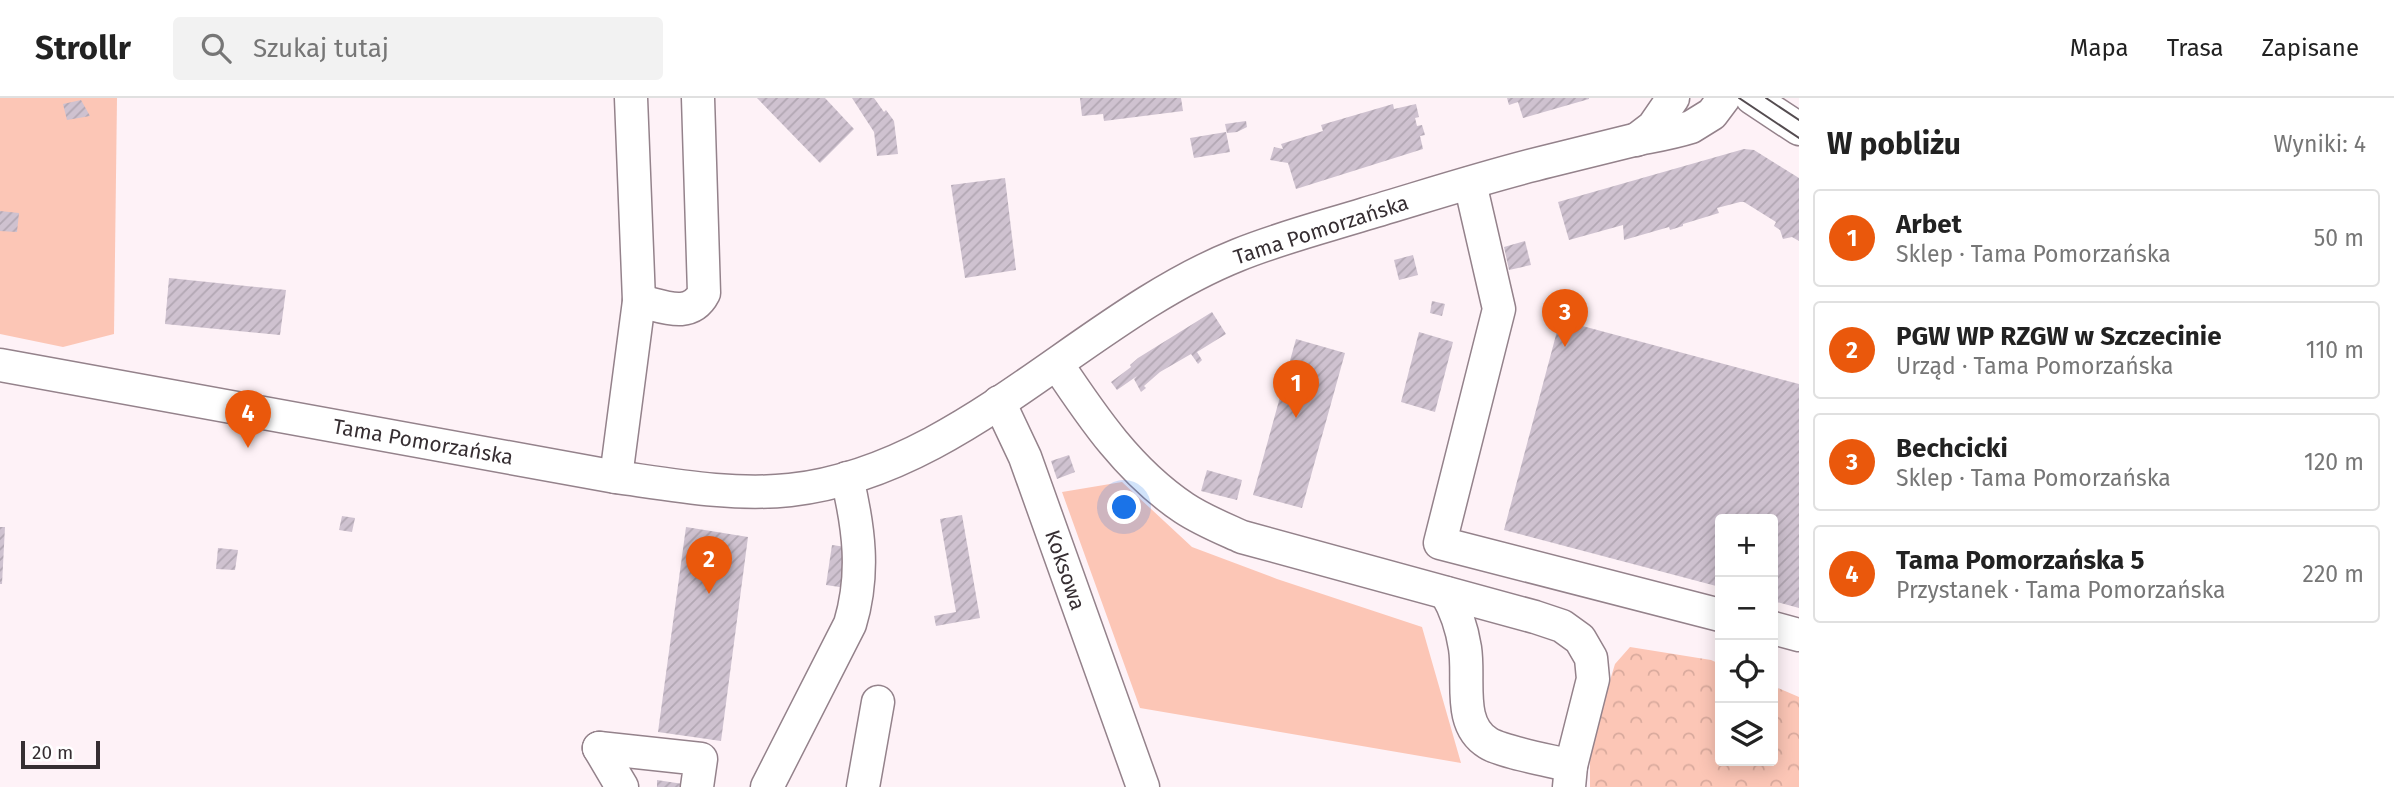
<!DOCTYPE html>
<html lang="pl">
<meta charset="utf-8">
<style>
body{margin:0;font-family:"Fira Sans",sans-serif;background:#f2f2f2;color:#222}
.controls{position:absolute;right:21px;bottom:21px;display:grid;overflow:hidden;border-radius:7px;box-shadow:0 4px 18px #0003}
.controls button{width:63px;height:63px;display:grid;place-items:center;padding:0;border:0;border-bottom:2px solid #e0e0e0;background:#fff;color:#222;font:35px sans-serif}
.scale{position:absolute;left:21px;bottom:18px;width:79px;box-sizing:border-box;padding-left:7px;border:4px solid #362e32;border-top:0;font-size:19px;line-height:24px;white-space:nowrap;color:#362e32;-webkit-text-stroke:5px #fff;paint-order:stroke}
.you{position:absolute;left:1125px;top:410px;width:24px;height:24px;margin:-18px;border:5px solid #fff;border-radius:50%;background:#1a73e8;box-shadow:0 0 0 10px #1a73e833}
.badge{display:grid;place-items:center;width:46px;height:46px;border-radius:50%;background:#ea580c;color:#fff;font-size:23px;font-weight:700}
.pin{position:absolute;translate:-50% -58px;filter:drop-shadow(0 2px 4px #0008)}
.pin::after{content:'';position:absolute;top:37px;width:24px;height:21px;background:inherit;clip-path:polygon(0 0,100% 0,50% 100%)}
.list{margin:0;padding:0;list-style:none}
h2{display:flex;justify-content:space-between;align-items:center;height:91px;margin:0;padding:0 28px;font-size:30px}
h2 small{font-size:23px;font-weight:400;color:#767676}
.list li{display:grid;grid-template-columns:46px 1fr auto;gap:21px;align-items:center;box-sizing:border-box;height:98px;margin:0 14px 14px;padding:0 14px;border:2px solid #e0e0e0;border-radius:7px}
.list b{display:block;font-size:26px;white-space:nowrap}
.list p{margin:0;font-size:23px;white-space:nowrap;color:#767676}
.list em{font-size:23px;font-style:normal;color:#767676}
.icon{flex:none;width:38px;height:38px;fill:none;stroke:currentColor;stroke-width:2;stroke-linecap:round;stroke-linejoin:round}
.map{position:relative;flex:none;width:1799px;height:689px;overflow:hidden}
header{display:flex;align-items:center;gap:42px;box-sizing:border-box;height:98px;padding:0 35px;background:#fff;border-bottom:2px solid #e0e0e0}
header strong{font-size:33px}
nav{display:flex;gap:38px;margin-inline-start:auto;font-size:24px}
.search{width:490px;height:63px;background:#f2f2f2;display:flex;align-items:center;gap:18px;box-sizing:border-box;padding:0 24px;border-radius:7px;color:#767676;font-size:26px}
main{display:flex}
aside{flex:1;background:#fff}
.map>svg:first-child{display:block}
.green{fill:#fcc6b6}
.forest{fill:url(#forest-crowns)}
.building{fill:url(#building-hatch)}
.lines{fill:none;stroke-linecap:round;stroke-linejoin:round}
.minor-casing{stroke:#94828b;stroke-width:35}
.minor{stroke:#fff;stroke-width:32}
.tram{stroke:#544c50;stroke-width:2}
.labels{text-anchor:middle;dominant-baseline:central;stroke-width:7;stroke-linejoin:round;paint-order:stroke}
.street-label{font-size:21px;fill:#362e32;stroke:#fff}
</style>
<header>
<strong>Strollr</strong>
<div class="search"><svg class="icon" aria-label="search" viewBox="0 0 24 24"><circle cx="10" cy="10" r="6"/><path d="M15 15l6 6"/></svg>Szukaj tutaj</div>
<nav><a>Mapa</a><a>Trasa</a><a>Zapisane</a></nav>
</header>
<main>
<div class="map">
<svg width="1799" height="689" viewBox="0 0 1799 689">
<defs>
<pattern id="forest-crowns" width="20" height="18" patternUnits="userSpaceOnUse" patternTransform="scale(1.75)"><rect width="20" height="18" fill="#fcc6b6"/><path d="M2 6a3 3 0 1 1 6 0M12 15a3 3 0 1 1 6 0" fill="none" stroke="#d9aa9d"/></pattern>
<pattern id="building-hatch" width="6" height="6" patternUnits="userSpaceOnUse" patternTransform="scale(1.75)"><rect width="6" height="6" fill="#cfc2d0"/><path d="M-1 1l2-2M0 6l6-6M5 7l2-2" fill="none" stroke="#b2a7b3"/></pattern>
</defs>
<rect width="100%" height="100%" fill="#fef2f7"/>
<!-- green -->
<g class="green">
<path d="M 0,0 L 117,0 L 114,236 L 63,249 L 0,236 Z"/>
<path d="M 1122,384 L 1192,449 L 1277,481 L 1422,529 L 1461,665 L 1140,610 L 1062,394 Z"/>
</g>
<!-- forest -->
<path class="forest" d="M 1630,549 L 1711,562 L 1720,566 L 1720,663 L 1773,663 L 1773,588 L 1799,599 L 1799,689 L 1590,689 L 1590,648 L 1615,566 Z"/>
<!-- building -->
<g class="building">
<path d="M 757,0 L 825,0 L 854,31 L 820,65 Z"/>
<path d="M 852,0 L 874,0 L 884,14 L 886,12 L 894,23 L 898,56 L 877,58 L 874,34 Z"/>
<path d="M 1080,0 L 1181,0 L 1183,13 L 1104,23 L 1103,16 L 1082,18 Z"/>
<path d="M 1507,0 L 1589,0 L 1589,1 L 1523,20 L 1518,4 L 1509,7 Z"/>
<path d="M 81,2 L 90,18 L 67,22 L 63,6 Z"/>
<path d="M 1393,6 L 1394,11 L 1416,6 L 1419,19 L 1415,20 L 1417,28 L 1422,27 L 1425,37 L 1420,38 L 1423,51 L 1296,91 L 1288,65 L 1270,62 L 1274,49 L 1283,51 L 1281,46 L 1323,33 L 1321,27 Z"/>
<path d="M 1246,23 L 1247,29 L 1237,34 L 1227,35 L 1225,26 Z"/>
<path d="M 1226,34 L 1230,54 L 1194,60 L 1190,40 Z"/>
<path d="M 1744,51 L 1754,52 L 1799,80 L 1799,143 L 1792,139 L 1783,141 L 1780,132 L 1774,128 L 1776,124 L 1744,104 L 1740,104 L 1717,110 L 1719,115 L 1683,126 L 1683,128 L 1670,132 L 1669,129 L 1624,142 L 1623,127 L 1569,142 L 1558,104 Z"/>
<path d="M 1005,80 L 1016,172 L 965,180 L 951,87 Z"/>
<path d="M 0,113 L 19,115 L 17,134 L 0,133 Z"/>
<path d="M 1525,143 L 1531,167 L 1509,172 L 1504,149 Z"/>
<path d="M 1413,157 L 1418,177 L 1399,182 L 1394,162 Z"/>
<path d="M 169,180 L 286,192 L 280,237 L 165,226 Z"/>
<path d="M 1432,203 L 1445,206 L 1442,218 L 1430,215 Z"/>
<path d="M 1212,214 L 1226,236 L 1197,254 L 1202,262 L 1198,266 L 1191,256 L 1160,274 L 1144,288 L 1146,290 L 1141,294 L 1134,281 L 1137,278 L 1117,292 L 1111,284 L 1131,269 L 1130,267 L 1138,260 Z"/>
<path d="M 1560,222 L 1799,286 L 1799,510 L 1773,503 L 1773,421 L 1720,421 L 1720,489 L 1504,432 Z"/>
<path d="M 1419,234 L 1453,244 L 1435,314 L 1401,304 Z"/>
<path d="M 1296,241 L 1345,255 L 1302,410 L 1253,397 Z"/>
<path d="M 1069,357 L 1075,374 L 1057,381 L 1051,363 Z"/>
<path d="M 1207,372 L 1242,382 L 1237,402 L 1201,393 Z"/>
<path d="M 962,417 L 980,520 L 936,528 L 934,518 L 956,514 L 940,421 Z"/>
<path d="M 342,418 L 355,420 L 352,434 L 339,432 Z"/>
<path d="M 0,429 L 5,429 L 2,486 L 0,486 Z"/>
<path d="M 686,429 L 748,439 L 721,643 L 658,634 Z"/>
<path d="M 832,447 L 853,450 L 846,490 L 826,487 Z"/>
<path d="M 218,450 L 238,452 L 235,472 L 216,471 Z"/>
<path d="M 657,682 L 683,686 L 683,689 L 657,689 Z"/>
</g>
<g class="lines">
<defs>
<g id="minor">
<path d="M 1752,0 L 1799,31"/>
<path d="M 1636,42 L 1653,29 L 1673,0"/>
<path d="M 1470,85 L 1499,211 L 1440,445 L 1720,517"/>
<path d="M 639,203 C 663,208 690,222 704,195 L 698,0"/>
<path d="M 1057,266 C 1093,320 1129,373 1184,410 C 1202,422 1222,430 1242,439 L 1535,519 L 1562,528 L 1580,541 L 1591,560 L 1593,581 L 1571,668 L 1569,689"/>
<path d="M 0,267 L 616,379 C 673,387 732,398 790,392 C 962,373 1083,219 1238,157 C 1280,140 1323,129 1365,116 C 1426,98 1487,78 1549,63 C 1578,56 1606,49 1634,42 C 1653,38 1672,35 1691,29 L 1712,16 L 1724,0"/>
<path d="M 999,304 L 1025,359 L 1143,689"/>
<path d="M 616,379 L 639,203 L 631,0"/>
<path d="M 1446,495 C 1456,512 1462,531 1465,550 C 1470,582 1457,626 1488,645 C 1502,654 1552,663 1571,668"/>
<path d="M 1773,530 L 1799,537"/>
<path d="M 599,650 L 701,661 L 697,689"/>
<path d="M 599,650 L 622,689"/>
<path d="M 767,689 L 850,526 C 865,476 859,430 847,380"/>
<path d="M 863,689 L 878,604"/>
</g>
</defs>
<!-- minor casing -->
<use href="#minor" class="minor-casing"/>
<!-- minor -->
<use href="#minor" class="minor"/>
<!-- tram -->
<g class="tram">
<path d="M 1739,0 L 1799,40"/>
<path d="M 1766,0 L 1799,22"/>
</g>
</g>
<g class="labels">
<!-- street labels -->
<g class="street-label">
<text transform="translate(1321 132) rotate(-18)">Tama Pomorzańska</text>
<text transform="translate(423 344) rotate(10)">Tama Pomorzańska</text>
<text transform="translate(1065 472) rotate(71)">Koksowa</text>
</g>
</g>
</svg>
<div class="controls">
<button>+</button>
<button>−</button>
<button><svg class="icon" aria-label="locate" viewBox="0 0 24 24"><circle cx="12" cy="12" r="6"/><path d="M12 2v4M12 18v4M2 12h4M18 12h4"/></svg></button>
<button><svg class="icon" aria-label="layers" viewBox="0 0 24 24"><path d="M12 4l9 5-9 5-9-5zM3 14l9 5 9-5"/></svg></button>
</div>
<div class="scale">20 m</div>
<div class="you"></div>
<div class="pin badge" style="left:1296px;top:320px">1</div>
<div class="pin badge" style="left:709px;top:496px">2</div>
<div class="pin badge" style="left:1565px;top:249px">3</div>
<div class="pin badge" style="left:248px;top:350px">4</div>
</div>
<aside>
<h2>W pobliżu<small>Wyniki: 4</small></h2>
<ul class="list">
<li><span class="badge">1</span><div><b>Arbet</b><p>Sklep · Tama Pomorzańska</p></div><em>50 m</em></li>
<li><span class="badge">2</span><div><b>PGW WP RZGW w Szczecinie</b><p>Urząd · Tama Pomorzańska</p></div><em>110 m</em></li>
<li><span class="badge">3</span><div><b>Bechcicki</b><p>Sklep · Tama Pomorzańska</p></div><em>120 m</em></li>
<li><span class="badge">4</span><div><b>Tama Pomorzańska 5</b><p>Przystanek · Tama Pomorzańska</p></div><em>220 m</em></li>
</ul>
</aside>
</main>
